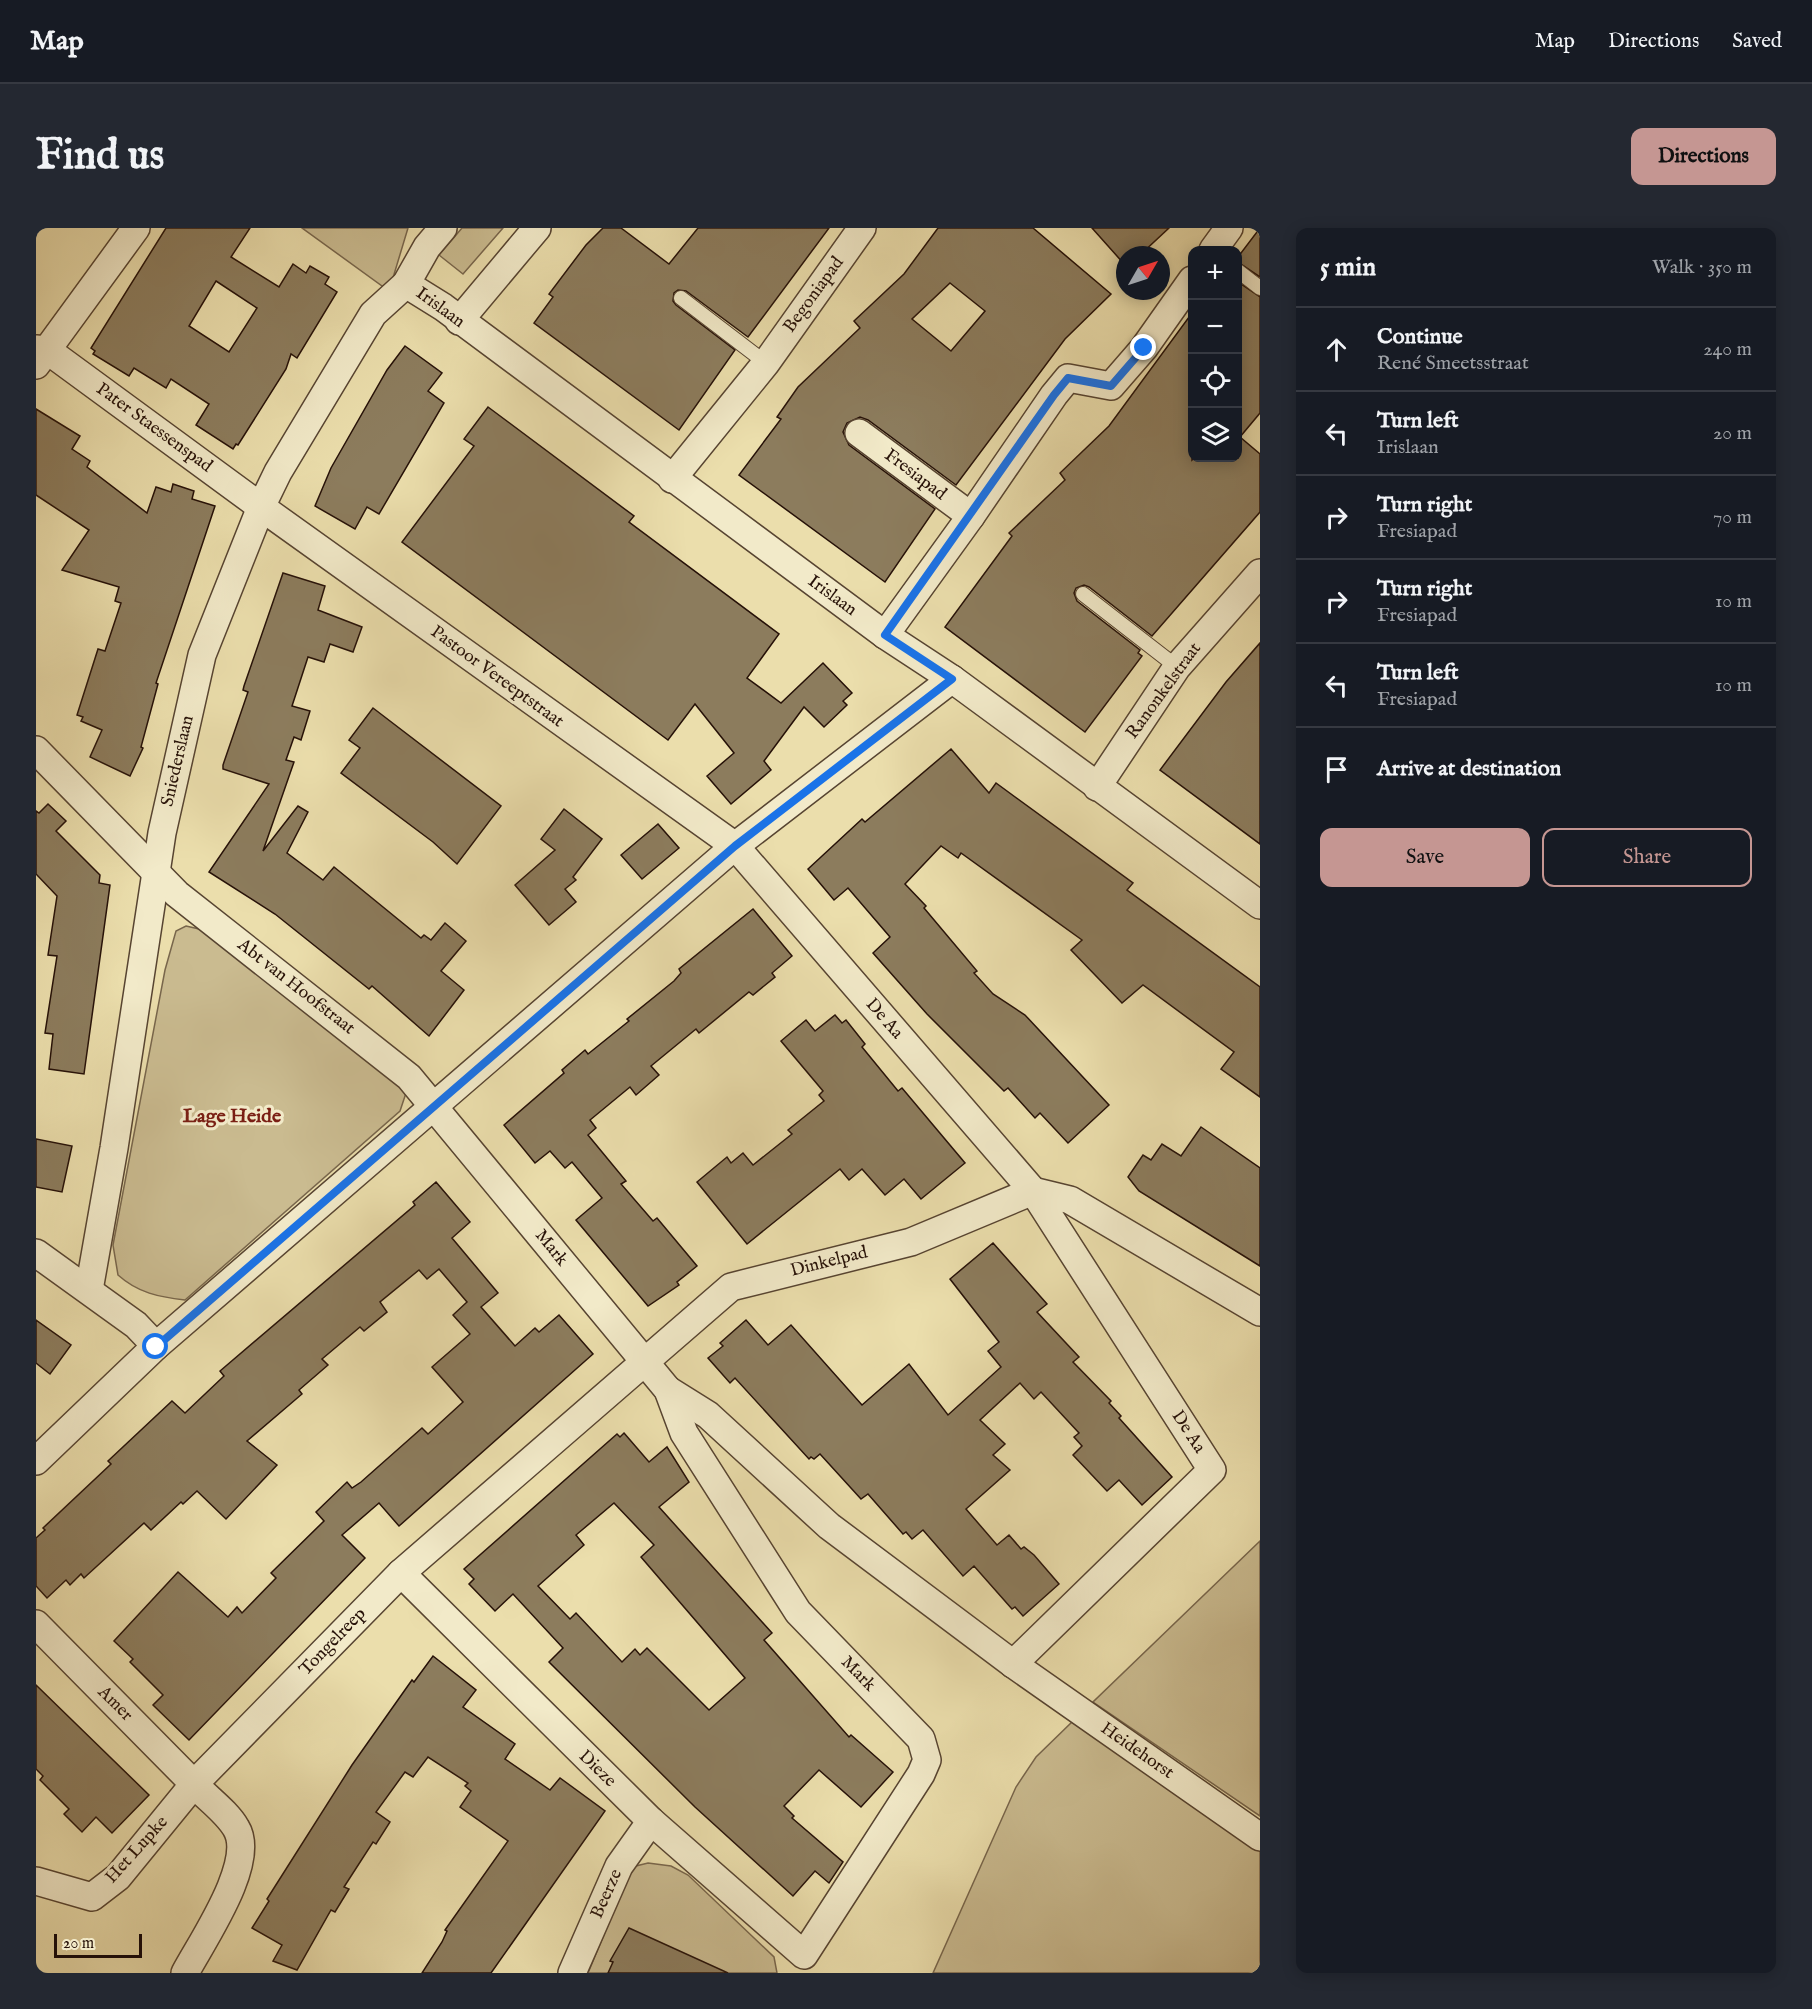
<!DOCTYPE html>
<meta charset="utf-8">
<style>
body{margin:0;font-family:"IM FELL English",serif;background:#242831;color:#f1f3f6}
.controls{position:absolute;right:18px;top:18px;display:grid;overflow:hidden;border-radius:12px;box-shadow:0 3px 15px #0003}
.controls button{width:54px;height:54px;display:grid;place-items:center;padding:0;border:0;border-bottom:2px solid #363941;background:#171b24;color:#f1f3f6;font:30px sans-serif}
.compass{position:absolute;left:1080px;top:18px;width:54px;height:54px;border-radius:50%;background:#171b24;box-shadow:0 3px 15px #0003;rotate:51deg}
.scale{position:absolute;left:18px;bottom:15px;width:88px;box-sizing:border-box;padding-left:6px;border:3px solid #261108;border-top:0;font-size:16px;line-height:21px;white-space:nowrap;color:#261108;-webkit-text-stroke:4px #f2eac9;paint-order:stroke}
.stop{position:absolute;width:18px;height:18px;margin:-14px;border:4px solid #1a73e8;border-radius:50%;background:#fff}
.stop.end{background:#1a73e8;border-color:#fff;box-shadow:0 2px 6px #0008}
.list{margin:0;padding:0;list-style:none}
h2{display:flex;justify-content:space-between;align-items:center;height:78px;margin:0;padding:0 24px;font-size:26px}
h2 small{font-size:20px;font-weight:400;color:#9ea1a6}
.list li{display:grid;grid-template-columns:39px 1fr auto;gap:18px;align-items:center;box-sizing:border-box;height:84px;padding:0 24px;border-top:2px solid #363941}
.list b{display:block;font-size:22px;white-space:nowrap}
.list p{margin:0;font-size:20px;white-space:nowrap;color:#9ea1a6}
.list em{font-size:20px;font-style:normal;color:#9ea1a6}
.actions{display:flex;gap:12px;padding:18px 24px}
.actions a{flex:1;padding:14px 0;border:2px solid #c59692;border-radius:12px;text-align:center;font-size:21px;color:#c59692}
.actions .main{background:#c59692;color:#111}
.icon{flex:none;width:33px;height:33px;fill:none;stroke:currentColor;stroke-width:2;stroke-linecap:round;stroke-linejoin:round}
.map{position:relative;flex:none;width:1224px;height:1745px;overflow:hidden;border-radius:12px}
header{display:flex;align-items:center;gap:36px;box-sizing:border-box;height:84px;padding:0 30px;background:#171b24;border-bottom:2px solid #363941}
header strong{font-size:28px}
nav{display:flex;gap:33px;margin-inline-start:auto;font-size:21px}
.intro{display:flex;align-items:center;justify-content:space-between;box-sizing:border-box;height:144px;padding:0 36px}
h1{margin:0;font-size:42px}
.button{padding:15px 27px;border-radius:12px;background:#c59692;color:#111;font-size:21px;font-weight:700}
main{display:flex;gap:36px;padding:0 36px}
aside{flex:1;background:#171b24;border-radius:12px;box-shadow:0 3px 15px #0003}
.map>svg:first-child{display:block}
.green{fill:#cabb90;stroke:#78664c;stroke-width:1.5}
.building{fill:#8c7c5d;stroke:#261108;stroke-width:1.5;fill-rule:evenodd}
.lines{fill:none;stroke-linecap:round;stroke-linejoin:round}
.lane-casing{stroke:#574431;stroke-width:16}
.street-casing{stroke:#574431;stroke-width:30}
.lane{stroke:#f2eac9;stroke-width:14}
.street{stroke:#f2eac9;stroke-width:27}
.route{stroke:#1a73e8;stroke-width:8}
.labels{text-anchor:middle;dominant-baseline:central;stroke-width:6;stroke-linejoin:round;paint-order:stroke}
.street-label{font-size:18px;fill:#261108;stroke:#f2eac9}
.neighbourhood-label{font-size:20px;font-weight:bold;fill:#7a1f14;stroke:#f2eac9}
</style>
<header>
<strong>Map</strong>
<nav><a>Map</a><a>Directions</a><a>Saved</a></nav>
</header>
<div class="intro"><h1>Find us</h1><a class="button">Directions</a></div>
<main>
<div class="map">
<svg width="1224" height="1745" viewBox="0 0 1224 1745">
<rect width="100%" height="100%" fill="#ebdeac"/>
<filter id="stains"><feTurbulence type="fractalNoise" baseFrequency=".00333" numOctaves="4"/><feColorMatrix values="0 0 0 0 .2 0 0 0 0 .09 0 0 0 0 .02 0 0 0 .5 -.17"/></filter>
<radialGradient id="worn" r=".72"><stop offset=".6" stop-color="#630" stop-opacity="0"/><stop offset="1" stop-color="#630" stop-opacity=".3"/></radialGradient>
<!-- green -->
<g class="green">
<path d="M 266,0 L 372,0 L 353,63 Z"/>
<path d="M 426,0 L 467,0 L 427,46 L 403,27 Z"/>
<path d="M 150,698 L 163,701 L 285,786 L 370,865 L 364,883 L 149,1072 C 123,1069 102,1065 82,1047 L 77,1017 L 129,742 L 140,703 Z"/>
<path d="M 1224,1313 L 1224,1588 L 1057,1474 Z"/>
<path d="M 1036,1494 L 1224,1623 L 1224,1745 L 897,1745 L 980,1559 L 1000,1529 Z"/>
<path d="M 612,1635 L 635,1638 L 652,1647 L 738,1729 L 741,1745 L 552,1745 L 596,1639 Z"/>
</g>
<!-- building -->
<g class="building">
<path d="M 130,0 L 214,0 L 195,29 L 243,59 L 257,36 L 270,45 L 274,38 L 293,49 L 289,56 L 301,64 L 261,130 L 255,126 L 250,141 L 202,217 L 200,216 L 197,221 L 160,197 L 173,176 L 135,151 L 130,160 L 98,140 L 93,148 L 57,126 L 59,123 L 55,120 ZM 180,53 L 221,80 L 193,124 L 153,98 Z"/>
<path d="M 567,0 L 585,0 L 633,36 L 662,0 L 793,0 L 712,109 L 650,63 L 642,62 L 638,65 L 637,73 L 640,77 L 699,122 L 643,202 L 498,95 L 517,69 L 513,66 L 550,17 Z"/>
<path d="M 902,0 L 997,0 L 1075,66 L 1029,111 L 920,257 L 832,192 L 824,189 L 811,195 L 807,204 L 813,217 L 899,281 L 849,354 L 703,247 L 745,191 L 741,189 L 762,159 L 824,100 L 818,93 L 868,46 ZM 914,55 L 949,83 L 915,123 L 876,91 Z"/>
<path d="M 1056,0 L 1133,0 L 1104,27 L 1089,27 L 1089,37 Z"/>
<path d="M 1224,0 L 1224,49 L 1202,34 L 1202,29 Z"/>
<path d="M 1202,54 L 1224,69 L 1224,185 L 1204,209 L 1224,226 L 1224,284 L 1116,408 L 1053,359 L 1048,357 L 1040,360 L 1038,365 L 1041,373 L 1104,422 L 1102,425 L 1106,428 L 1049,504 L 909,399 L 976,308 L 973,305 L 1029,252 L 1024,245 L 1073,198 L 1156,85 L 1156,232 L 1158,230 L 1202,230 Z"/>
<path d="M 369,118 L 406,145 L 392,163 L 408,175 L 343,286 L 331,279 L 319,301 L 279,278 L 295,240 L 351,142 Z"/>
<path d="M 452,179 L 598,288 L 593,294 L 743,406 L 711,450 L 745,475 L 787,435 L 816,465 L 807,473 L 811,477 L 788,499 L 768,479 L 728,533 L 735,542 L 695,576 L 671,548 L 698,525 L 659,476 L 632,512 L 366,314 L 438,218 L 428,211 Z"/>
<path d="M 0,181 L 44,208 L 36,221 L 54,233 L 51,239 L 111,285 L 120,259 L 135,264 L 137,256 L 158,263 L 156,271 L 179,278 L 120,455 L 122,456 L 105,519 L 107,520 L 94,548 L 54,529 L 66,502 L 45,493 L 47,489 L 41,487 L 62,421 L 69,423 L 85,375 L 79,373 L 83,359 L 26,342 L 53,302 L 0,267 Z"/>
<path d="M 247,345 L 289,358 L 282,382 L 326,399 L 317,424 L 294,416 L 288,434 L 272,429 L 256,478 L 274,483 L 265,512 L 258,509 L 250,532 L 258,534 L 227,623 L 262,578 L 272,584 L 251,625 L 287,652 L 298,639 L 385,710 L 388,707 L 395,712 L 409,695 L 430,713 L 405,743 L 428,762 L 393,808 L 336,758 L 333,761 L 239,686 L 173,644 L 233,556 L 187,541 L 187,537 L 212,464 L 207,462 L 208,458 Z"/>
<path d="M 1224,415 L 1224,616 L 1124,542 L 1190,454 Z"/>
<path d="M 337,480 L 465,578 L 421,636 L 397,614 L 305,545 L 324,520 L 313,512 Z"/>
<path d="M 915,521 L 953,565 L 960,555 L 1097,655 L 1091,662 L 1224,759 L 1224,869 L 1185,841 L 1198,824 L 1107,757 L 1086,775 L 1035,722 L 1046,712 L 925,625 L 922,630 L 905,618 L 869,656 L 890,678 L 888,680 L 941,743 L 938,745 L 957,766 L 989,787 L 1073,877 L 1032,915 L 1004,885 L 999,890 L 972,860 L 968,863 L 891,786 L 837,725 L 854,709 L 812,660 L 798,672 L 772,641 L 826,591 L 829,594 Z"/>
<path d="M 12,576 L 30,593 L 20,603 L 64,647 L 63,655 L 74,657 L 48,846 L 13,841 L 17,806 L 9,805 L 21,728 L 12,727 L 21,668 L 0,646 L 0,583 L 3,585 Z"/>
<path d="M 528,581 L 566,611 L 537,649 L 540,652 L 529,661 L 540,674 L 513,697 L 479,657 L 519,622 L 505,611 Z"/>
<path d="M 622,596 L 643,620 L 606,651 L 585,627 Z"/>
<path d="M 717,681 L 756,728 L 736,745 L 739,749 L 717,767 L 713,764 L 663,805 L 660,801 L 615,838 L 623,847 L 600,867 L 594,859 L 554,892 L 560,900 L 552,907 L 590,953 L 585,956 L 617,993 L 621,990 L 661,1038 L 641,1054 L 643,1057 L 612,1078 L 540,992 L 566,970 L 536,934 L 529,940 L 514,923 L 499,935 L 468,897 L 528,845 L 526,842 L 549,822 L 552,826 L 593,793 L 591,791 L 638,753 L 645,745 L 643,741 Z"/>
<path d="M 799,787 L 806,795 L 810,792 L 829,816 L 826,819 L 862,863 L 866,860 L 929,935 L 885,971 L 868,951 L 849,967 L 826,941 L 813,952 L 804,941 L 711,1016 L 661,954 L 691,929 L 695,935 L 707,925 L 717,937 L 756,906 L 752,902 L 788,873 L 783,867 L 787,863 L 745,813 L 770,792 L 779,803 Z"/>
<path d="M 1165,899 L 1224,940 L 1224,1038 L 1103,963 L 1092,949 L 1107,927 L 1115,932 L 1126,916 L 1145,928 Z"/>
<path d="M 0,911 L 36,918 L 26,964 L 0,959 Z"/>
<path d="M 400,954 L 434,994 L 416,1010 L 462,1065 L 445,1079 L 479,1118 L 499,1100 L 503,1104 L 523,1087 L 557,1126 L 363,1298 L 343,1275 L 306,1307 L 329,1330 L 153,1512 L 117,1477 L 127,1467 L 94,1434 L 97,1431 L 78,1413 L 142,1344 L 192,1389 L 201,1379 L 206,1385 L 240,1350 L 235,1345 L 288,1293 L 280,1284 L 311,1254 L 316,1260 L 325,1254 L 386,1200 L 392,1206 L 427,1174 L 396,1139 L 434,1106 L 417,1087 L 431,1074 L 403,1041 L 391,1051 L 383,1042 L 344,1074 L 351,1084 L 328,1103 L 324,1099 L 286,1131 L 292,1137 L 263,1162 L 266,1166 L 211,1213 L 241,1237 L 190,1291 L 161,1263 L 147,1276 L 145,1274 L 115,1302 L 108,1295 L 48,1350 L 45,1346 L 34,1357 L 30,1352 L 11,1370 L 0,1358 L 0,1310 L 9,1302 L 7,1300 L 75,1236 L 72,1233 L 136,1173 L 149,1185 L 188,1148 L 184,1143 L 379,977 L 377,974 Z"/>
<path d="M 957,1015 L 1011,1076 L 1001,1084 L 1043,1129 L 1037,1134 L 1075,1173 L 1073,1175 L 1085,1188 L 1083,1190 L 1136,1249 L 1106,1277 L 1083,1252 L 1071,1263 L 1037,1227 L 1046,1218 L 1038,1209 L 1043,1205 L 1005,1164 L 998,1171 L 984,1155 L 944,1192 L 969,1216 L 957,1227 L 974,1242 L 930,1281 L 961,1317 L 973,1307 L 985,1321 L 988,1319 L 998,1327 L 1023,1356 L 987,1388 L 979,1379 L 976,1381 L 938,1338 L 927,1348 L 887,1302 L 876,1311 L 870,1304 L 867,1306 L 832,1266 L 825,1271 L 784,1226 L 778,1231 L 775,1229 L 773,1231 L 699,1150 L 694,1155 L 672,1130 L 687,1118 L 684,1115 L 710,1092 L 732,1117 L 755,1097 L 826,1177 L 873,1136 L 912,1187 L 965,1139 L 952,1123 L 963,1114 L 914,1051 Z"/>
<path d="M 0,1092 L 35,1117 L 14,1146 L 0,1135 Z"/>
<path d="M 588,1205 L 613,1234 L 631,1219 L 653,1254 L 623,1279 L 736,1405 L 728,1412 L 770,1460 L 813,1509 L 815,1507 L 857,1544 L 825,1579 L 783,1542 L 748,1578 L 758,1588 L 756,1590 L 807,1634 L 793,1655 L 779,1643 L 757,1668 L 659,1579 L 513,1434 L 527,1420 L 477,1366 L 459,1383 L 433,1356 L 438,1351 L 428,1341 L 581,1206 L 584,1209 ZM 578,1275 L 618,1317 L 605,1329 L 709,1450 L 673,1482 L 611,1420 L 604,1427 L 599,1421 L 586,1434 L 540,1385 L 534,1391 L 502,1358 L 548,1317 L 540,1307 Z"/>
<path d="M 397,1428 L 440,1462 L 427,1479 L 479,1516 L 469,1531 L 514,1562 L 524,1550 L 569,1583 L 455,1745 L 386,1745 L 406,1714 L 411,1703 L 409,1702 L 472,1613 L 424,1579 L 435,1563 L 429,1558 L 432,1555 L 392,1529 L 377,1549 L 369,1544 L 340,1584 L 354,1594 L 340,1616 L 337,1614 L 308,1659 L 313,1661 L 299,1684 L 295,1682 L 261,1742 L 237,1733 L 246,1717 L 216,1700 L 233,1673 L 231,1671 L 316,1537 L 376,1452 L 378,1454 Z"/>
<path d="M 0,1457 L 113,1567 L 76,1605 L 60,1589 L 46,1604 L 28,1586 L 33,1581 L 4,1552 L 7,1548 L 0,1541 Z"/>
<path d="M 593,1700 L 692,1745 L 572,1745 L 577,1734 L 574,1733 Z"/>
</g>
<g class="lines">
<defs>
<g id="lane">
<path d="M 1202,43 L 1224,60"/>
<path d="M 645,70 L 730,135"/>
<path d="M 1047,366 L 1141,439"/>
</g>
<g id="street">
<path d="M 1177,22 L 1193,0"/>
<path d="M 370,56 L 407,79 L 849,407 L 916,451 L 1224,677"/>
<path d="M 423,93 L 501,0"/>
<path d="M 0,121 L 11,122 L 225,279 L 699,618 L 997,963 L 1176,1242 L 977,1436"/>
<path d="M 0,137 L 100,0"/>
<path d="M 823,205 L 935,288 L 849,407"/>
<path d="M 636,251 L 730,135 L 826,0"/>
<path d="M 935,288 L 1018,167 L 1032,150 L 1075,158 L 1108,120 L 1156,52"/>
<path d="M 0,522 L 141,666 L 373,849 L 632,1162 L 648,1205 L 762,1384 L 885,1511 L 891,1532 L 885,1546 L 768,1727 L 615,1593 L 365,1345"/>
<path d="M 1061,559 L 1141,439 L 1224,345"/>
<path d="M 0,1025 L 100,1097 L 120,1118"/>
<path d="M 53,1062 L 78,920 L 126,605 L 166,427 L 225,279 L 242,244 L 337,86 L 370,56 L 391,19 L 407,0"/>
<path d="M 632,1162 L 672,1187 L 793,1298 L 977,1436 L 1224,1609"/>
<path d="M 0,1233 L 120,1118 L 699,618 L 916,451"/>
<path d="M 0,1396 L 158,1556 L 82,1649 L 56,1669 L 0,1653"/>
<path d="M 149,1745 C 166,1713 221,1634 200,1600 C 191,1584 171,1570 158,1556 L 365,1345 L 695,1059 L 875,1014 L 997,963 L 1034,972 L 1224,1084"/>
<path d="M 536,1745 L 583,1638 L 615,1593"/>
</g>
</defs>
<!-- lane casing -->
<use href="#lane" class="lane-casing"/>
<!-- street casing -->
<use href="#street" class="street-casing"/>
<!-- lane -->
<use href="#lane" class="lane"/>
<!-- street -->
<use href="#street" class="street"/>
</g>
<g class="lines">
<!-- route -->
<path class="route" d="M 120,1119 L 699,618 L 916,451 L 849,407 L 1018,167 L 1032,150 L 1075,158 L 1108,120"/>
</g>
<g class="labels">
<!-- street labels -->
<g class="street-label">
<text transform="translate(778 67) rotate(-54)">Begoniapad</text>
<text transform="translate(404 80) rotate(36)">Irislaan</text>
<text transform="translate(118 200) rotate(36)">Pater Staessenspad</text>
<text transform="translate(879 247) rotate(37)">Fresiapad</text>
<text transform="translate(796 368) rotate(36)">Irislaan</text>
<text transform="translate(461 449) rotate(36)">Pastoor Vereeptstraat</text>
<text transform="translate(1128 463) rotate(-54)">Ranonkelstraat</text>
<text transform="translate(142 533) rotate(-77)">Sniederslaan</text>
<text transform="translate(260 759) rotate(38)">Abt van Hoofstraat</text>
<text transform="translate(848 791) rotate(49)">De Aa</text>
<text transform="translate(515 1020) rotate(51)">Mark</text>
<text transform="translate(793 1034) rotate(-14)">Dinkelpad</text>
<text transform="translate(1152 1204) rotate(57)">De Aa</text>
<text transform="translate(297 1414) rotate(-46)">Tongelreep</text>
<text transform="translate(822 1446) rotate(46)">Mark</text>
<text transform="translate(79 1476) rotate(45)">Amer</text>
<text transform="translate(1101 1523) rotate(35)">Heidehorst</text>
<text transform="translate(561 1541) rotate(44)">Dieze</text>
<text transform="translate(101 1622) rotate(-48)">Het Lupke</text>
<text transform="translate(571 1666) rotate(-66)">Beerze</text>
</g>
<!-- neighbourhood labels -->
<g class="neighbourhood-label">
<text x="196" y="888">Lage Heide</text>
</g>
</g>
<rect width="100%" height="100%" filter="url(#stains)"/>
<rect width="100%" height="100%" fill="url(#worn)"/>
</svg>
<div class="controls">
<button>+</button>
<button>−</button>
<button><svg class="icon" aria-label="locate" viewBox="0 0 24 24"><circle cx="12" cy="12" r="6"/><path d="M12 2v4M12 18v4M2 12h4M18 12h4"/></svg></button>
<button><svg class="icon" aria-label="layers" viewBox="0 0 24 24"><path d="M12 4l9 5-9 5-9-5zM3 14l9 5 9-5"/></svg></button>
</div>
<svg class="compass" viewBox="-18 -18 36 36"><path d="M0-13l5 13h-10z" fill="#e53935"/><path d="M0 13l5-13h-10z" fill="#9ea1a6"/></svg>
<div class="scale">20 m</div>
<div class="stop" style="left:120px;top:1119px"></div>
<div class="stop end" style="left:1108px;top:120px"></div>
</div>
<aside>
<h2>5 min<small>Walk · 350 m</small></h2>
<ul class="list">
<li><svg class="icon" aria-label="ahead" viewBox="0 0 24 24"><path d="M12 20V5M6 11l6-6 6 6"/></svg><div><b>Continue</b><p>René Smeetsstraat</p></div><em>240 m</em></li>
<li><svg class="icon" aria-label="left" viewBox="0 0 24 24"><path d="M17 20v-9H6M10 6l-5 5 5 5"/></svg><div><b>Turn left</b><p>Irislaan</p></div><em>20 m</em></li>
<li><svg class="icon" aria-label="right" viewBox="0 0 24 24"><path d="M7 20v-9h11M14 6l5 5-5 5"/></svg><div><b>Turn right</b><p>Fresiapad</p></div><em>70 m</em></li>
<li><svg class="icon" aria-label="right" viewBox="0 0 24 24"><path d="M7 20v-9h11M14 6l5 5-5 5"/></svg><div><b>Turn right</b><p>Fresiapad</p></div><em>10 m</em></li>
<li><svg class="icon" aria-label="left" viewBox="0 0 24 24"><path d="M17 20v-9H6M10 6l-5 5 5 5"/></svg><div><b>Turn left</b><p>Fresiapad</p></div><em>10 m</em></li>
<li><svg class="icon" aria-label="arrive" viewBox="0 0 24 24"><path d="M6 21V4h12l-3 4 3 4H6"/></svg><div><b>Arrive at destination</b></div></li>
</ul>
<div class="actions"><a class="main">Save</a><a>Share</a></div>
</aside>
</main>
